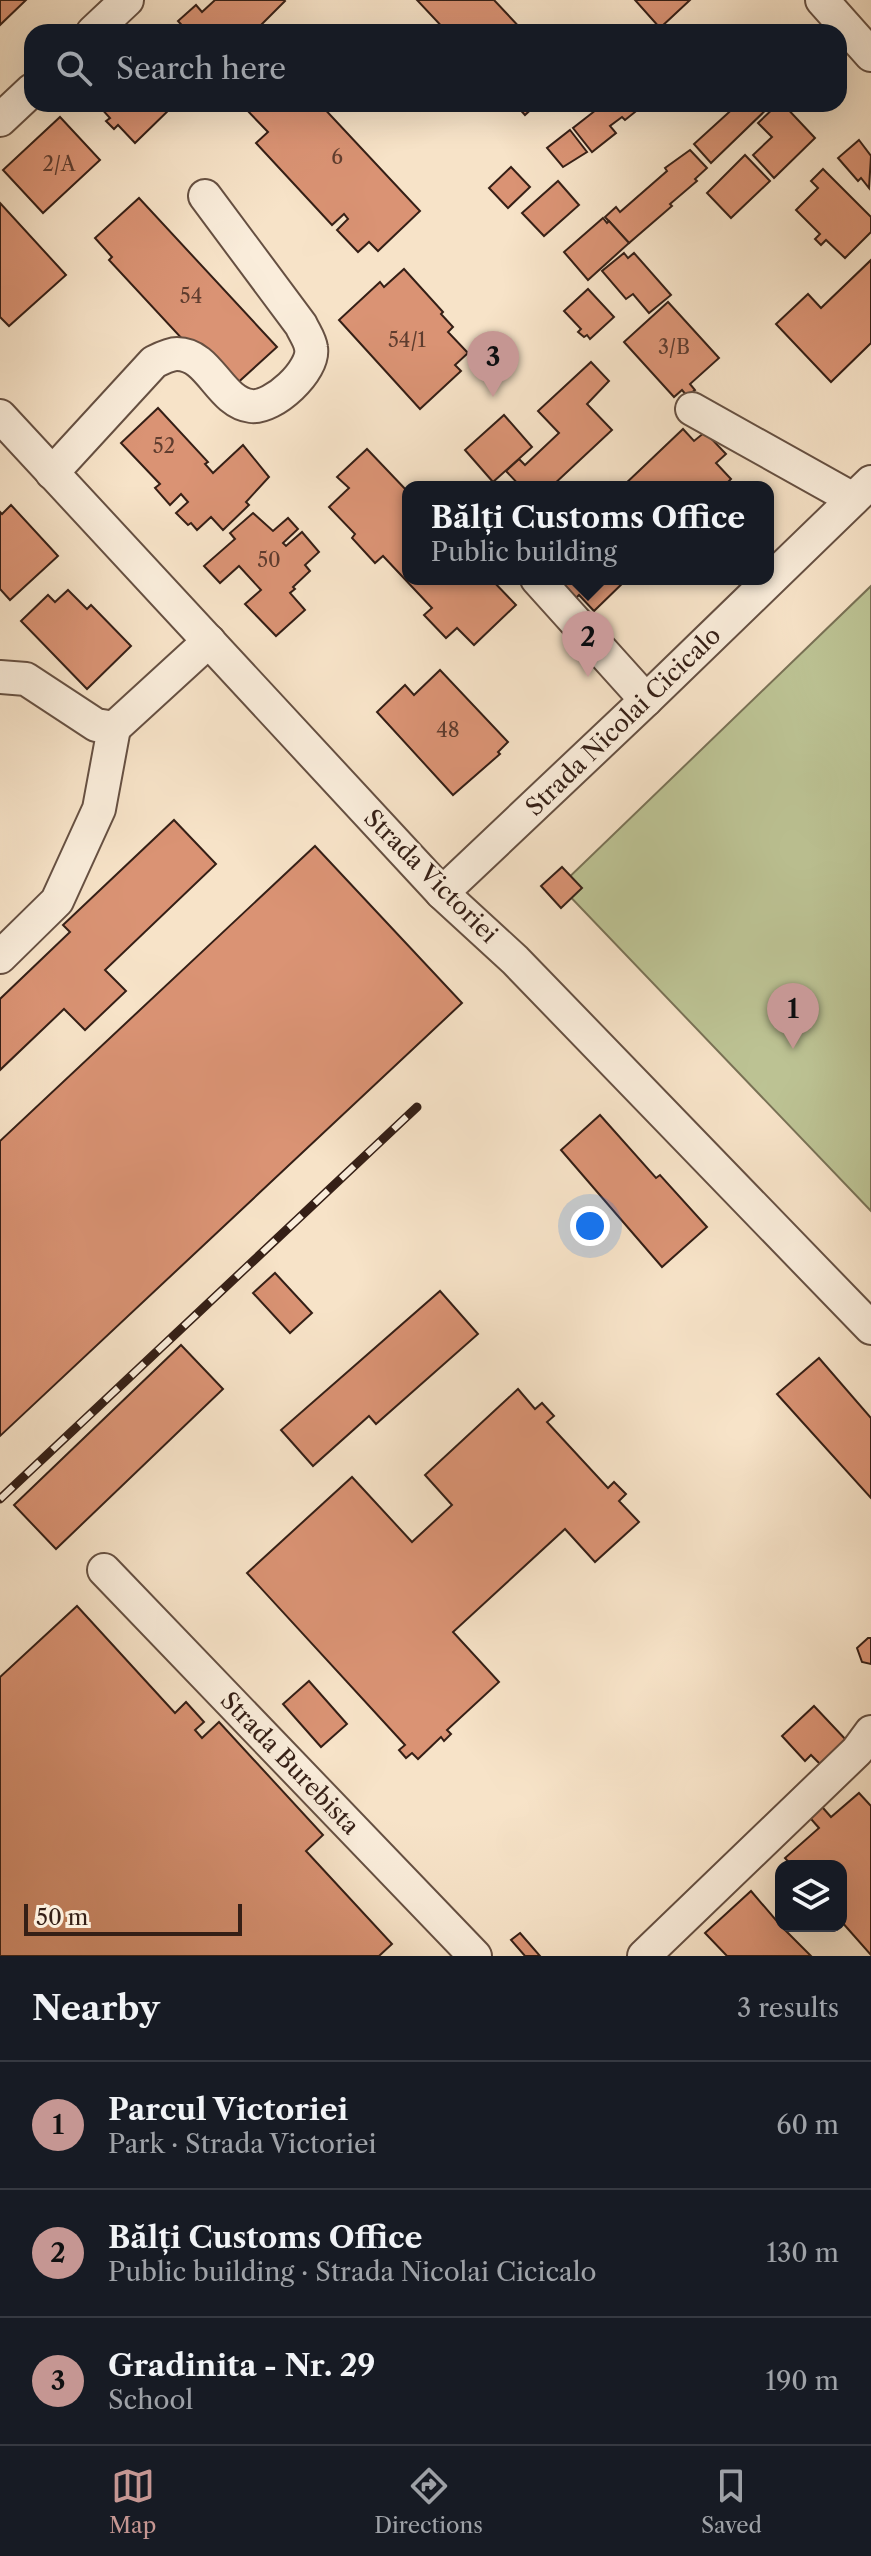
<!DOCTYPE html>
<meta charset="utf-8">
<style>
body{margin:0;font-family:"Libre Caslon Text",serif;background:#242831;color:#f1f3f6}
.controls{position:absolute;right:24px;bottom:24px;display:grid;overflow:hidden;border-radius:16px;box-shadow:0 8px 32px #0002}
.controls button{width:72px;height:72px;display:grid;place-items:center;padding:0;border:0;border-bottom:2px solid #363941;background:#171b24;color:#f1f3f6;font:40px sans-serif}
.scale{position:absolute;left:24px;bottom:20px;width:218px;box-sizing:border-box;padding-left:8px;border:4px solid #351f16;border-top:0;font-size:22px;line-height:28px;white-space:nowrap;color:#351f16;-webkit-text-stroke:6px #faeddb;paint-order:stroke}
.you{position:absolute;left:590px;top:1226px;width:28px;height:28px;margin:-20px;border:6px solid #fff;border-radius:50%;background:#1a73e8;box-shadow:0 0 0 12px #1a73e833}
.badge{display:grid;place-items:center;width:52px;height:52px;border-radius:50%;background:#c59692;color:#111;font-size:26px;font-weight:700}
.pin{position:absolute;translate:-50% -66px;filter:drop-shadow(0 2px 4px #0008)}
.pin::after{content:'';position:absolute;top:42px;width:28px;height:24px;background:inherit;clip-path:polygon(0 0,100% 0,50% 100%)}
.popup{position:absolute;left:402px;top:481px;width:372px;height:104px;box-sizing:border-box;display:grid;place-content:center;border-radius:16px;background:#171b24;filter:drop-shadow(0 2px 6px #0005);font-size:26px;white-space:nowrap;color:#9ea1a6}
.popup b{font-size:30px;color:#f1f3f6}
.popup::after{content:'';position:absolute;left:50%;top:100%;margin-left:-16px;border:16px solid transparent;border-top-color:#171b24}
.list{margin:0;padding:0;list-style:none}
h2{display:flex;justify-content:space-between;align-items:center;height:104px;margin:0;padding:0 32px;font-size:34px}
h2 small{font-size:26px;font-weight:400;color:#9ea1a6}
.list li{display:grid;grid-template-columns:52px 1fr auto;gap:24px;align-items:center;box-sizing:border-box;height:128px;padding:0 32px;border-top:2px solid #363941}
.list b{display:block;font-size:30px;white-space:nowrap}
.list p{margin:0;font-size:26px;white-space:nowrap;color:#9ea1a6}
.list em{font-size:26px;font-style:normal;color:#9ea1a6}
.icon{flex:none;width:44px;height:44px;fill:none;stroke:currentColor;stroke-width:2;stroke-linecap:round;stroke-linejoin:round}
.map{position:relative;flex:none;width:871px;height:1956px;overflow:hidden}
.search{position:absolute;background:#171b24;box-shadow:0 8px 32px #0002;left:24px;right:24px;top:24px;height:88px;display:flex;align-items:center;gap:20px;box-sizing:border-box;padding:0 28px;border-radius:24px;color:#9ea1a6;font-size:30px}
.sheet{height:488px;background:#171b24}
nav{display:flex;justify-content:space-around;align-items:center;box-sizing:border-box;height:112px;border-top:2px solid #363941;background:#171b24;font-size:22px;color:#9ea1a6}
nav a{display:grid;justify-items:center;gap:4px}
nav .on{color:#c59692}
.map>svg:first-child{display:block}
.green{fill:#bdc495;stroke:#797256;stroke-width:2}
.building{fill:#da9374;stroke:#351f16;stroke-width:2}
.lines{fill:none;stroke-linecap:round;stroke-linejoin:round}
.minor-casing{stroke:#665042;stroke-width:36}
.minor{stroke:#faeddb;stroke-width:32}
.rail-casing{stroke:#351f16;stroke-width:9}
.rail{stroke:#faeddb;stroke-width:6;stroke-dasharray:18;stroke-linecap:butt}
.labels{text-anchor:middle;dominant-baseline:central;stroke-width:6;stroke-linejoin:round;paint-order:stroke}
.number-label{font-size:20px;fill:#5e3c2e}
.street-label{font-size:24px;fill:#351f16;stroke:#faeddb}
</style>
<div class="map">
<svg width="871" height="1956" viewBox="0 0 871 1956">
<rect width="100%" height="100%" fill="#f7e3c8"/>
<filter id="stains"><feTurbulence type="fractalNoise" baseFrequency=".0025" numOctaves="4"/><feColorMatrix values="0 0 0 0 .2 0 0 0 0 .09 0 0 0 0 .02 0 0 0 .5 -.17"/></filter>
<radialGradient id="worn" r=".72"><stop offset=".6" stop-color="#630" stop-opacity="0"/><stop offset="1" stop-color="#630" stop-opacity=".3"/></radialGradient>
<!-- green -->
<path class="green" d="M 871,586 L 871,1211 L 560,886 Z"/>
<!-- building -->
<g class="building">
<path d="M 0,0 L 26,0 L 0,25 Z"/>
<path d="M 215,0 L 284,0 L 285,1 L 254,32 L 188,32 L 178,21 L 196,5 L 202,12 Z"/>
<path d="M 417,0 L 494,0 L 524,32 L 447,32 Z"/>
<path d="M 635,0 L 690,0 L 660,28 Z"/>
<path d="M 103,104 L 175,104 L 135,143 L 118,125 L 114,129 L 106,121 L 110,118 L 100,107 Z"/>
<path d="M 246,104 L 320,104 L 420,211 L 378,251 L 369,242 L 358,252 L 337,230 L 348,219 L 344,214 L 332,225 L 256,143 L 268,132 L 243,106 Z"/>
<path d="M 515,104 L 537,104 L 525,115 Z"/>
<path d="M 599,104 L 645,104 L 625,120 L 622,117 L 610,126 L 616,133 L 592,152 L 573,128 L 596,110 L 594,108 Z"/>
<path d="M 738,104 L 772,104 L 711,163 L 694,144 Z"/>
<path d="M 778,104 L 783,104 L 815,138 L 774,178 L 753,155 L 772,137 L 758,123 Z"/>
<path d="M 60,117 L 100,160 L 43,213 L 3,170 Z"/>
<path d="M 570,130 L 587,152 L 563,167 L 547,148 Z"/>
<path d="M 859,140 L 871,156 L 869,188 L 861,178 L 858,181 L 838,158 Z"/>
<path d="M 690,150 L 707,168 L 695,179 L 697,181 L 670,204 L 672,206 L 629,243 L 605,217 L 616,207 L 620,212 L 667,171 L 665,168 Z"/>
<path d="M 745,155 L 770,181 L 731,218 L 707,193 Z"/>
<path d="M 511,167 L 530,187 L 508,208 L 489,188 Z"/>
<path d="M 823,169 L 871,217 L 871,232 L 845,258 L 826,240 L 821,245 L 815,239 L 820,234 L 796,210 L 818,188 L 811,181 Z"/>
<path d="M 558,181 L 579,205 L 544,236 L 522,213 Z"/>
<path d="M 139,198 L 277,347 L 233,387 L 223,383 L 109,260 L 112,257 L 95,238 Z"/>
<path d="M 0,203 L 66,275 L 9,326 L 0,317 Z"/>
<path d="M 603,218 L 607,223 L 609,221 L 629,243 L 588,280 L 564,252 Z"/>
<path d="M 624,253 L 628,258 L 634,253 L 671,295 L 649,313 L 633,294 L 626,299 L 602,271 Z"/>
<path d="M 871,260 L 871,343 L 831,382 L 776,324 L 808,294 L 821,308 Z"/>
<path d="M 404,269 L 443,312 L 441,314 L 453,327 L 448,332 L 468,353 L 455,365 L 461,371 L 420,409 L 339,320 L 380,282 L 384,287 Z"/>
<path d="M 588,289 L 614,317 L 590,339 L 587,335 L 584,337 L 578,332 L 581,329 L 564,311 Z"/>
<path d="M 668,302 L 719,358 L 690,384 L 695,390 L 687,396 L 682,390 L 674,397 L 624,342 Z"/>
<path d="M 591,362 L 609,381 L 587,404 L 612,430 L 551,487 L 521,487 L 506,471 L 519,459 L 525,465 L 559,433 L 538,411 Z"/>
<path d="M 158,408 L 208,462 L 205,464 L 213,473 L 243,445 L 269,477 L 246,502 L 249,505 L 223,530 L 211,517 L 197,530 L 191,523 L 188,525 L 176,513 L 188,502 L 181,494 L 170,505 L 155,488 L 160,484 L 121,443 Z"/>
<path d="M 504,415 L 532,447 L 493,482 L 465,450 Z"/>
<path d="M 683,429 L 694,441 L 705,432 L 726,454 L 716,463 L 731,479 L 723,487 L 622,487 Z"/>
<path d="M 367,449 L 408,492 L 408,579 L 491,579 L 516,605 L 474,645 L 457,628 L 446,638 L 424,615 L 432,608 L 383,556 L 375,563 L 352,538 L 355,534 L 329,507 L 349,488 L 337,477 Z"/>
<path d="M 11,505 L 58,556 L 10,600 L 0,589 L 0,512 L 2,514 Z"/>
<path d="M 253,513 L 273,531 L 288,518 L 298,529 L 283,543 L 286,546 L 302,532 L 319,552 L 305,565 L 310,571 L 293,587 L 295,589 L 290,593 L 305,610 L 276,636 L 245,604 L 261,590 L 239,566 L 220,583 L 204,566 L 235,539 L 230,533 Z"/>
<path d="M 552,579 L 627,579 L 594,611 L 579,595 L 569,605 Z"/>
<path d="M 68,590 L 87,609 L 91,605 L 131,646 L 87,689 L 21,621 L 48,595 L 55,602 Z"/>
<path d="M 440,670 L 508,742 L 498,752 L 500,754 L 453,795 L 377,712 L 405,685 L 414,695 Z"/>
<path d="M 174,820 L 216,864 L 105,970 L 126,991 L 85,1030 L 64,1009 L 0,1070 L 0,999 L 70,932 L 63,925 Z"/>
<path d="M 315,846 L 462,1003 L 0,1436 L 0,1141 Z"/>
<path d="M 562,867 L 582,888 L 561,908 L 541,886 Z"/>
<path d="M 600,1115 L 656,1178 L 660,1175 L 707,1227 L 662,1267 L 561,1150 Z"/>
<path d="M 275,1273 L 312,1313 L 290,1333 L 253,1293 Z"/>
<path d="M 440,1291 L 478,1334 L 376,1424 L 369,1416 L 313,1466 L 281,1430 Z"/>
<path d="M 181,1345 L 223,1389 L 56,1549 L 14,1505 Z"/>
<path d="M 819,1358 L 871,1418 L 871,1498 L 777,1394 Z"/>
<path d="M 518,1389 L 535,1409 L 542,1403 L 554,1416 L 547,1422 L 608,1488 L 614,1482 L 626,1494 L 619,1501 L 639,1522 L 595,1562 L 565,1529 L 453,1632 L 499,1682 L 447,1730 L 451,1734 L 444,1741 L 441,1737 L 418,1759 L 412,1753 L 406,1758 L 399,1750 L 405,1745 L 247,1573 L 352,1477 L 412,1542 L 452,1505 L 425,1475 Z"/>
<path d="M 77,1606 L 175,1713 L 186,1702 L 204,1722 L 195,1730 L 202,1738 L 219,1722 L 323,1835 L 306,1851 L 392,1944 L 379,1956 L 0,1956 L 0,1677 Z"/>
<path d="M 868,1638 L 871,1638 L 871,1664 L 862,1662 L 857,1648 Z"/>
<path d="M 309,1681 L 347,1724 L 321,1747 L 283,1704 Z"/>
<path d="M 814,1706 L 848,1742 L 823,1767 L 811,1755 L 805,1761 L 782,1736 Z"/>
<path d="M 859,1793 L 871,1806 L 871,1955 L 841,1921 L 841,1866 L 792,1866 L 785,1858 L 819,1828 L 804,1811 L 816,1800 L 831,1817 Z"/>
<path d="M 751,1891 L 781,1926 L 811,1956 L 727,1956 L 705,1933 Z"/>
<path d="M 520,1933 L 540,1956 L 525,1956 L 511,1940 Z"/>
</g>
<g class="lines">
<defs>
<g id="minor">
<path d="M 822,0 L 871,55"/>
<path d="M 93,32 L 127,0"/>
<path d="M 0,120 L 32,90"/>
<path d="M 692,409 L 853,499"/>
<path d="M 0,416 L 442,893 L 515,960 L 871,1328"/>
<path d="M 52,473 L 154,362 C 160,359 170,354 177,354 C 210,354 219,402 251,406 C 273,409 315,370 311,348 C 310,340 304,332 301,325 L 205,196"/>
<path d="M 537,579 L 646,700"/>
<path d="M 0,677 L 26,679 L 96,725 L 114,728 L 209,641"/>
<path d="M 442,893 L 646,700 L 871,482"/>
<path d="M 0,957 L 57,901 L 99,809 L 114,728"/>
<path d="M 104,1570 L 475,1956"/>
<path d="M 644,1956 L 857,1751 L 871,1732"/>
</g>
</defs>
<!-- minor casing -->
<use href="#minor" class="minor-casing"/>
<!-- minor -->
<use href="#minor" class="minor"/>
<defs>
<path id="rail" d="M 0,1499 L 417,1107"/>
</defs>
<!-- rail casing -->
<use href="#rail" class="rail-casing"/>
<!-- rail -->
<use href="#rail" class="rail"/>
</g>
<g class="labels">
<!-- number labels -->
<g class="number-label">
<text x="337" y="157">6</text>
<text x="59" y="164">2/A</text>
<text x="191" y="296">54</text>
<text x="407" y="340">54/1</text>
<text x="674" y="347">3/B</text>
<text x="164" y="446">52</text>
<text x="269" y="560">50</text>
<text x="448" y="730">48</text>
</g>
<!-- street labels -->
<g class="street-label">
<text transform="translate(623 721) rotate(-44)">Strada Nicolai Cicicalo</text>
<text transform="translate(431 876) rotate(45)">Strada Victoriei</text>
<text transform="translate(290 1763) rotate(46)">Strada Burebista</text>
</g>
</g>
<rect width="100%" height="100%" filter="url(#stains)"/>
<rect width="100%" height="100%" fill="url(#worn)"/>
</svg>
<div class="controls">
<button><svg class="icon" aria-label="layers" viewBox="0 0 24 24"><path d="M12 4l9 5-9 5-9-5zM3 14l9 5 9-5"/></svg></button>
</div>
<div class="scale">50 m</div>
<div class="you"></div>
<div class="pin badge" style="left:793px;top:1049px">1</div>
<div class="pin badge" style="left:588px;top:677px">2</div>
<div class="popup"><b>Bălți Customs Office</b>Public building</div>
<div class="pin badge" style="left:493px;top:397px">3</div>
<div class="search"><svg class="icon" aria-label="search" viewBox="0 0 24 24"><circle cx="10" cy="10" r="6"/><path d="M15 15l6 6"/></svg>Search here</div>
</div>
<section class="sheet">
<h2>Nearby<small>3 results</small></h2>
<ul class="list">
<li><span class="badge">1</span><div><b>Parcul Victoriei</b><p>Park · Strada Victoriei</p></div><em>60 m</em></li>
<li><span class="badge">2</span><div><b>Bălți Customs Office</b><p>Public building · Strada Nicolai Cicicalo</p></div><em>130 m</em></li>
<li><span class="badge">3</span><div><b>Gradinita - Nr. 29</b><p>School</p></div><em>190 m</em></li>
</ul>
</section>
<nav>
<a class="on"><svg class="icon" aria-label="map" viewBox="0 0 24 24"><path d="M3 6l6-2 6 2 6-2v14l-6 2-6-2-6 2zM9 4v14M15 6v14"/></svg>Map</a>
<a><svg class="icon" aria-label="directions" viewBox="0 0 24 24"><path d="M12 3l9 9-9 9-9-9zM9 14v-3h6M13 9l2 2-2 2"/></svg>Directions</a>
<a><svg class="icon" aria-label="saved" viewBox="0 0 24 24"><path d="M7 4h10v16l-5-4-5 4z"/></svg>Saved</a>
</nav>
